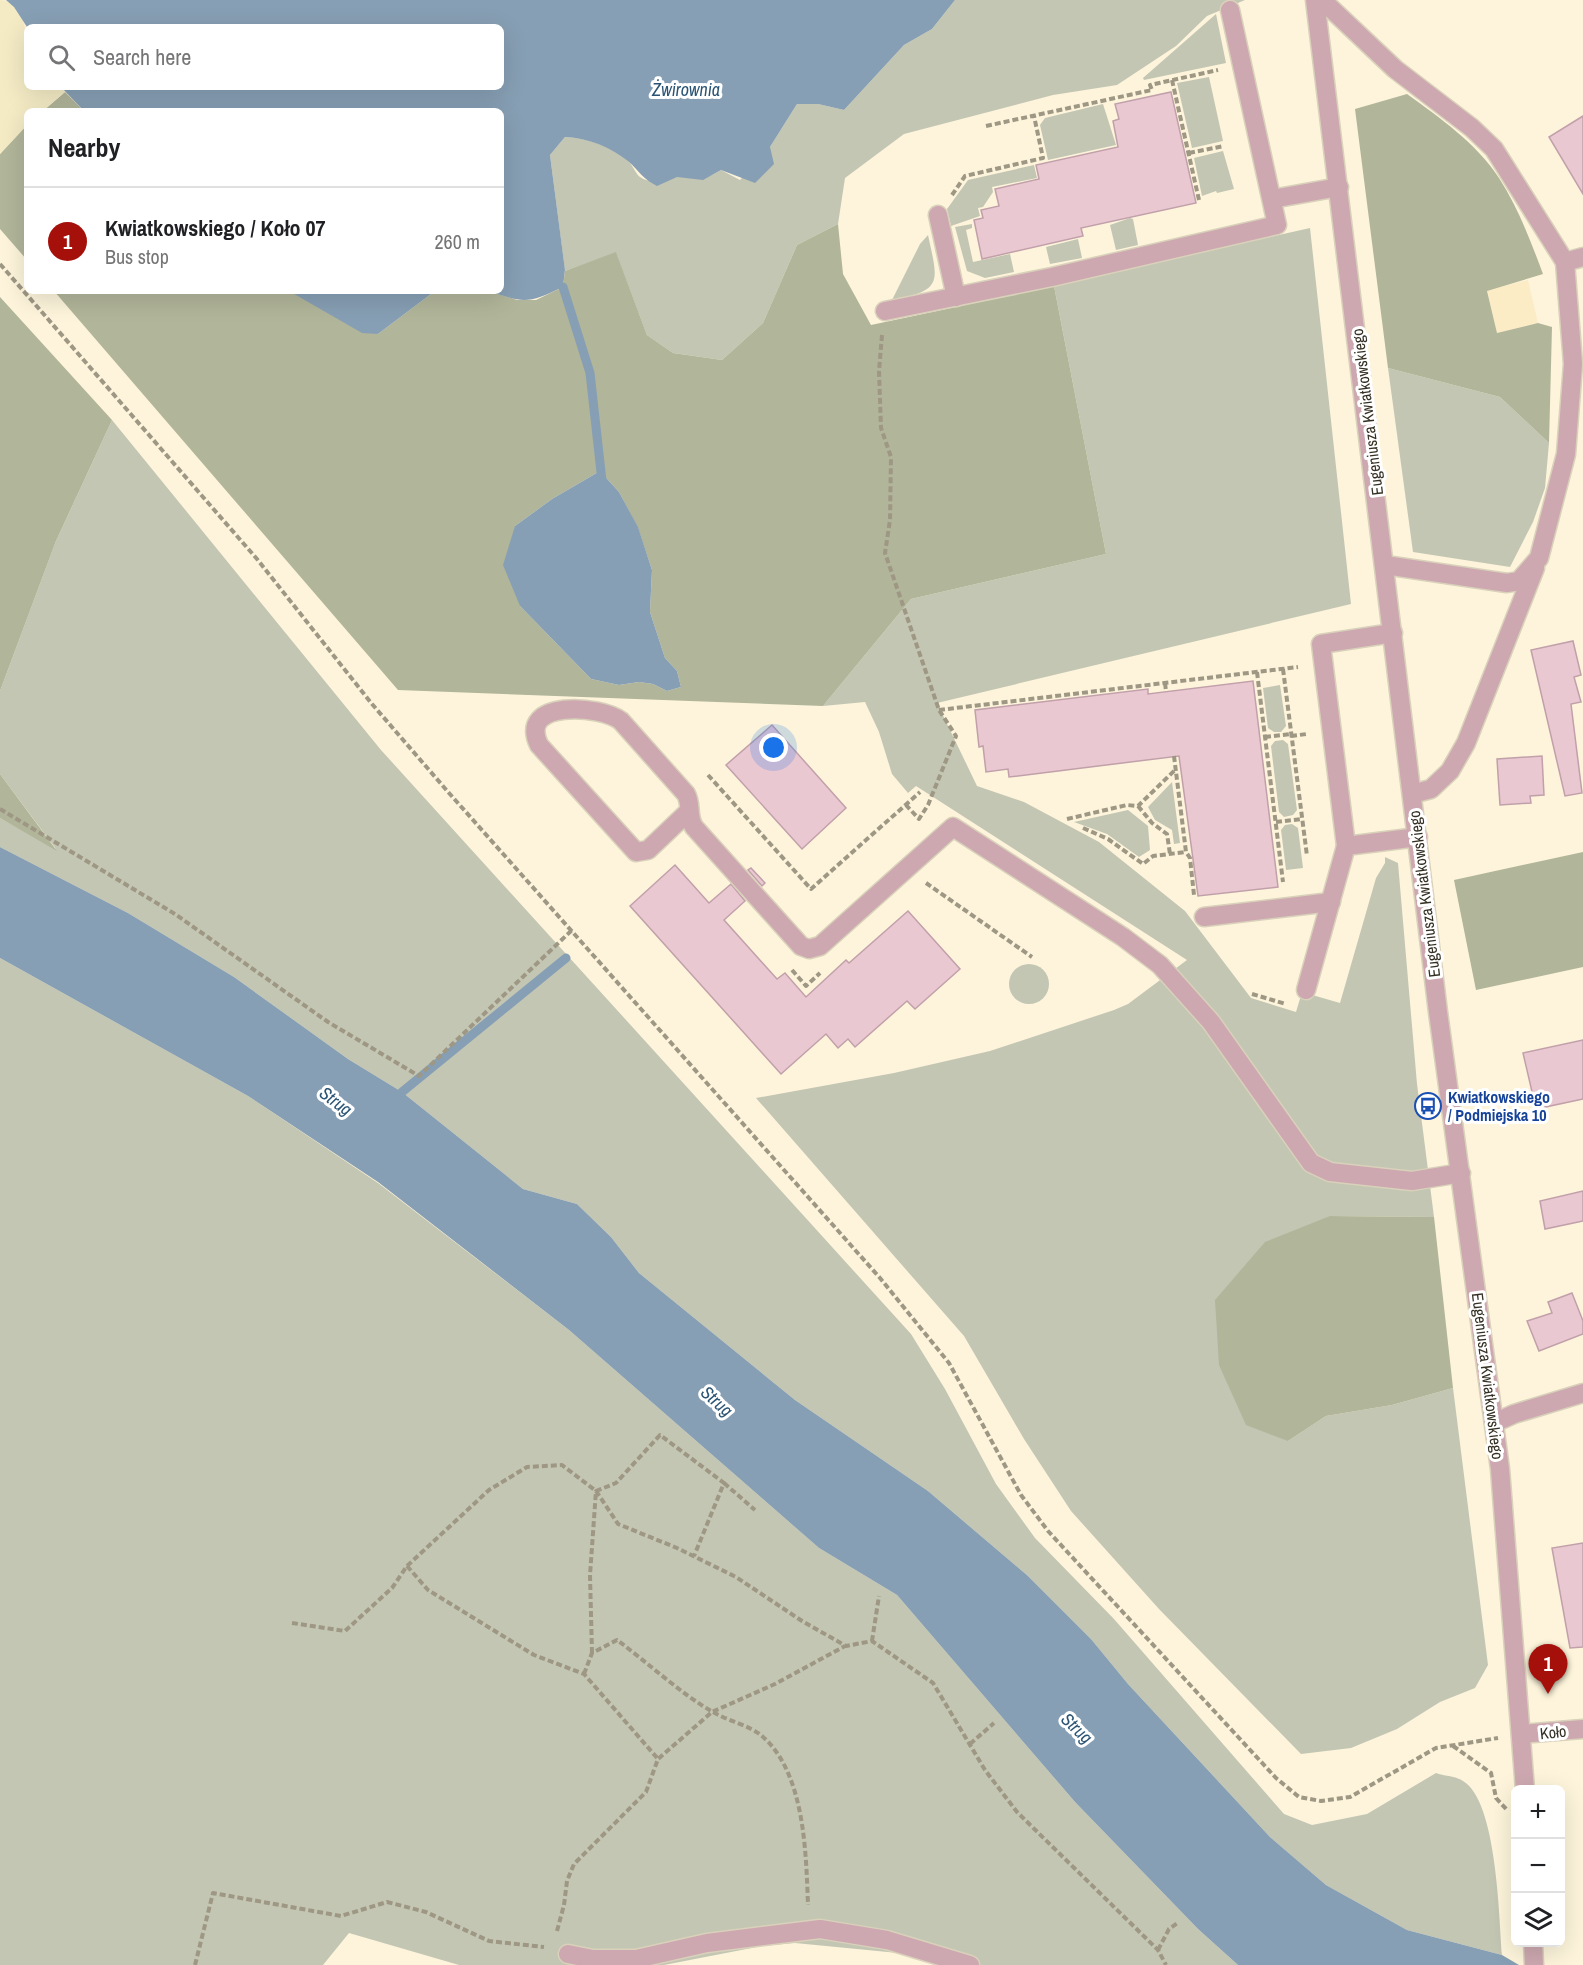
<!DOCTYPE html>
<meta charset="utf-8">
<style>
body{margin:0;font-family:"Archivo Narrow",sans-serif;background:#f2f2f2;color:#202124}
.controls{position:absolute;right:18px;bottom:18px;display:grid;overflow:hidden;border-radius:9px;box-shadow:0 6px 24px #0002}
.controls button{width:54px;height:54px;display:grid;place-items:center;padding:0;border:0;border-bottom:2px solid #e0e0e0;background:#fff;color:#202124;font:30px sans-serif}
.you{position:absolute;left:774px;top:748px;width:21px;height:21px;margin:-15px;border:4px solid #fff;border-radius:50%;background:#1a73e8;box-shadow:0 0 0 9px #1a73e833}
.badge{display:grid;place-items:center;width:39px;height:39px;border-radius:50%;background:#a5100a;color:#fff;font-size:20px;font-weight:700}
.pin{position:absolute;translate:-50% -50px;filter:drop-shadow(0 2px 3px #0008)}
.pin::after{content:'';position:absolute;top:32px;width:21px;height:18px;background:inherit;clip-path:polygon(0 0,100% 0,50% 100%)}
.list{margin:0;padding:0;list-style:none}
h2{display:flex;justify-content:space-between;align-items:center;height:78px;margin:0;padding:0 24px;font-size:26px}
h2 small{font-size:20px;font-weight:400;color:#757577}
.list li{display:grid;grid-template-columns:39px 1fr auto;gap:18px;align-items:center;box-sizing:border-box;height:108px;padding:0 24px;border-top:2px solid #e0e0e0}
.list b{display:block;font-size:22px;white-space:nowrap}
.list p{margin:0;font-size:20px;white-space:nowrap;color:#757577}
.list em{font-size:20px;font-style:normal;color:#757577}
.icon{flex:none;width:33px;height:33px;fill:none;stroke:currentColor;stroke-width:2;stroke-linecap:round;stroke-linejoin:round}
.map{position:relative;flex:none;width:1583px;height:1965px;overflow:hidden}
.search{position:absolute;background:#fff;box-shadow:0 6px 24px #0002;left:24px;top:24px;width:480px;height:66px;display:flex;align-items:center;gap:15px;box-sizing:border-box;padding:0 21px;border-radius:9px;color:#757577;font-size:22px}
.panel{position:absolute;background:#fff;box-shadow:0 6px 24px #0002;left:24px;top:108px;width:480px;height:186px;border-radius:9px}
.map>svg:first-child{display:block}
.built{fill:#fbecc6}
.green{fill:#c3c6b3}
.forest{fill:#b1b599;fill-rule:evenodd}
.sand{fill:#f4ebc5}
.water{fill:#879fb4}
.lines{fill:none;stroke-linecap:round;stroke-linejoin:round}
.stream{stroke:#879fb4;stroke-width:9}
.building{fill:#eac8d2;stroke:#c1a0aa;stroke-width:1.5}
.minor-casing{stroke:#d9d1ba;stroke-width:21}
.path{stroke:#9e9784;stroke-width:4;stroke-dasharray:6 3;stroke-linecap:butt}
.minor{stroke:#cda8b0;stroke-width:18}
.labels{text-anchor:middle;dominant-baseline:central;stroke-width:6;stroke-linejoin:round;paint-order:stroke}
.street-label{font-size:16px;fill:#343024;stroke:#fff}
.transit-label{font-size:16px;font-weight:bold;fill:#164399;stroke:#fff;text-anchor:start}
.water-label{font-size:18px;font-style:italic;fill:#2b5474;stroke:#fff}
</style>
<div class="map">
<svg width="1583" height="1965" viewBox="0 0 1583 1965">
<rect width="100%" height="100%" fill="#fdf4db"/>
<!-- built -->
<path class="built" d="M 1528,280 L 1538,323 L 1497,333 L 1487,290 Z"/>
<!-- green -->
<g class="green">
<path d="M 955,0 L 1245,0 L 1207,16 L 1176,46 L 1117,85 L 1053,95 L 904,134 L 845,178 L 838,224 L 797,245 L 763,323 L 722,360 L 673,353 L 647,335 L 616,253 L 565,271 L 550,155 L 565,137 C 588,138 611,146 629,162 C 633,166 636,174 640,177 C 652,185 665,179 676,177 C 700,175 695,185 721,170 L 740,180 L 770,147 L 797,104 L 818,104 L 844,110 L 904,45 L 932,29 Z"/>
<path d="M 1216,14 L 1226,63 L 1144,80 L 1143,78 Z"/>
<path d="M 1209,77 L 1223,141 L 1192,148 L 1177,83 Z"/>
<path d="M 1103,104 L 1116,145 L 1048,160 L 1040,125 L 1045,118 Z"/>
<path d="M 1223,151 L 1234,189 L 1217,193 L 1216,191 L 1202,196 L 1194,158 Z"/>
<path d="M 1034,165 L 1037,178 L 992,187 L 993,192 L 983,207 L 978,208 L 980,216 L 951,226 L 947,209 L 968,180 Z"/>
<path d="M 1130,218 L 1133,219 L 1138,245 L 1116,250 L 1110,225 Z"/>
<path d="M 972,224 L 972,228 L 966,230 L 973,262 L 1010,254 L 1014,272 L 985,278 L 967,271 L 955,227 Z"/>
<path d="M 1310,228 L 1351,604 L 937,703 L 977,786 L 1024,802 L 1099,842 L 1185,911 L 1251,998 L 1296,1012 L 1302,992 L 1340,1003 L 1376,878 L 1385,863 L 1385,857 L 1398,863 L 1417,1084 L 1434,1217 L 1330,1216 L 1288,1441 L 1326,1416 L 1392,1405 L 1453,1388 L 1488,1665 L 1475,1688 L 1440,1702 L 1397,1729 L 1351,1748 L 1301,1754 L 1159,1609 L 1071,1511 L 1024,1439 L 964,1336 L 756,1098 L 894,1073 L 990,1051 L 1114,1010 L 1128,1004 L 1187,960 L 916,786 L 908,793 L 892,774 L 879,732 L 865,702 L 823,706 L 911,599 L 1106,554 L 1054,286 Z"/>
<path d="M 928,235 C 938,282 944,290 892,300 L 920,244 Z"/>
<path d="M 1078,239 L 1082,258 L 1050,264 L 1046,247 Z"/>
<path d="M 1388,368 L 1500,397 L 1549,443 L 1545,488 L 1533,522 L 1510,567 L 1413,552 Z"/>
<path d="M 112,420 L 381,750 L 911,1334 L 945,1389 L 996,1484 L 1035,1538 L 1114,1619 L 1284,1814 L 1312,1825 L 1367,1814 L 1436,1773 C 1444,1776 1456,1776 1463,1781 C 1497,1801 1499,1917 1502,1955 L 1407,1930 L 1326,1885 L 1270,1837 L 1128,1684 L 1091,1639 L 1028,1576 L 928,1491 L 795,1400 L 639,1273 L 611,1237 L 577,1204 L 523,1189 L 402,1092 L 348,1059 L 234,977 L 128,913 L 0,847 L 0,818 L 56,849 L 0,774 L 0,691 L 56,541 Z"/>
<path d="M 1280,685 L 1286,726 L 1281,732 L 1274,732 L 1268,728 L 1263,688 Z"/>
<path d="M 1283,740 L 1288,744 L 1297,810 L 1293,815 L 1284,817 L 1279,812 L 1271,746 L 1275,741 Z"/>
<path d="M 1172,782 L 1180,843 L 1174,844 L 1172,830 L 1155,820 L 1148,807 Z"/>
<path d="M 1128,810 L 1148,826 L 1150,850 L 1139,857 L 1107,834 L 1074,822 Z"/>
<path d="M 1292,824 L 1298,828 L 1303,868 L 1286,870 L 1281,830 L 1285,825 Z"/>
<path d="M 0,958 L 248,1096 L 378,1183 L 569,1330 L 819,1548 L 897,1595 L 1075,1802 L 1198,1929 L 1238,1965 L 937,1965 L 898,1953 L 795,1943 L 762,1946 L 664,1965 L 459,1965 L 349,1933 L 323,1965 L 0,1965 Z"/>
<circle cx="1029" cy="984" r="20"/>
</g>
<!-- forest -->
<g class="forest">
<path d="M 65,92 L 84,111 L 43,111 Z"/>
<path d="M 1407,94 C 1440,118 1476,143 1499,178 C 1518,207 1531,242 1543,274 L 1487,291 L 1497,333 L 1538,323 L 1552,327 L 1549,443 L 1500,397 L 1388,368 L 1355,109 Z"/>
<path d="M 27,125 L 27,260 L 0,229 L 0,154 Z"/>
<path d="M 838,224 L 843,274 L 871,325 L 1054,286 L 1106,554 L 911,599 L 823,706 L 398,690 L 54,291 L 289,291 L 378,334 L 435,291 L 489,291 L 517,300 L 536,300 L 563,287 L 565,271 L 616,252 L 647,335 L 673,353 L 722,360 L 763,323 L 797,245 ZM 600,471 L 619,492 L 638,528 L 652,570 L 650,612 L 665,658 L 677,671 L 681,687 L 667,691 L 653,684 L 639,682 L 619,685 L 591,679 L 520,606 L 515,526 L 552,499 Z"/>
<path d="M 0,297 L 112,420 L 56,541 L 0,691 Z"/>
<path d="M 0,774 L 57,851 L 0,818 Z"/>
<path d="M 1583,852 L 1583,967 L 1476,990 L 1454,880 Z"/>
<path d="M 1330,1216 L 1434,1217 L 1453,1388 L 1392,1405 L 1326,1416 L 1288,1441 L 1246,1425 L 1219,1365 L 1215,1300 L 1265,1242 Z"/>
</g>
<!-- sand -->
<path class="sand" d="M 0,0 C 34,0 27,65 27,87 L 61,87 L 65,92 L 43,111 L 27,111 L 27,125 L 0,154 Z"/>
<!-- water -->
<g class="water">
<path d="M 6,0 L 955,0 L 932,29 L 904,45 L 844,110 L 818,104 L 797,104 L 770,147 L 774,164 L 755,183 L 721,170 L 703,180 L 677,177 L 657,186 C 643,179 640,172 629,162 C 611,147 588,138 565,137 L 550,155 L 565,270 L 563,287 C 529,303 525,304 489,291 L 501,291 L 501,111 L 84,111 L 61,87 L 501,87 L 501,27 L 27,27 L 14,7 Z"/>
<path d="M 289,291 L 435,291 L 378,334 L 362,333 Z"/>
<path d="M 600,471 L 619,492 L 638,527 L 652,570 L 650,612 L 665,658 L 677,671 L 681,687 L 667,691 L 653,684 L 639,682 L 619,685 L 591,679 L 520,606 L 503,565 L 515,526 L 552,499 Z"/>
<path d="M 0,847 L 128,913 L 234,977 L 348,1059 L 402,1092 L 523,1189 L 577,1204 L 611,1237 L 639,1273 L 795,1400 L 928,1491 L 1028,1576 L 1091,1639 L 1128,1684 L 1270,1837 L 1326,1885 L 1407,1930 L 1502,1955 L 1519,1965 L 1238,1965 L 1198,1929 L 1075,1802 L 897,1595 L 819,1548 L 569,1330 L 378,1182 L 248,1096 L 0,958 Z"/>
</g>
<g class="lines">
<!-- stream -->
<g class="stream">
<path d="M 563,287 L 590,373 L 602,481"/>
<path d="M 402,1092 L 566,958"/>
</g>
</g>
<!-- building -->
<g class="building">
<path d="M 1171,92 L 1196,203 L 1081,228 L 1083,236 L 982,259 L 974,220 L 983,218 L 981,210 L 999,206 L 995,189 L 1039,179 L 1036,165 L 1118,147 L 1113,121 L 1119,119 L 1115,104 Z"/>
<path d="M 1583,116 L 1583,194 L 1549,137 Z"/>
<path d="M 1573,641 L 1581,675 L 1574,677 L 1581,702 L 1571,704 L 1582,793 L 1565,796 L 1531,650 Z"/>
<path d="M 1253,681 L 1278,887 L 1198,896 L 1179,756 L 1009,777 L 1008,769 L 986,772 L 983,746 L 979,747 L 975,710 L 1148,689 L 1148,694 Z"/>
<path d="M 772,725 L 846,808 L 802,849 L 726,765 Z"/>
<path d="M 1542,756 L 1544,795 L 1530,796 L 1531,803 L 1500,805 L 1497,759 Z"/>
<path d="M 675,865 L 709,903 L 731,884 L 745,901 L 724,920 L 777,979 L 785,973 L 806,997 L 846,960 L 849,963 L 908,911 L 960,969 L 915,1009 L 907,1001 L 855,1047 L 848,1039 L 838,1048 L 826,1034 L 781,1074 L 630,906 Z"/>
<path d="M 751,868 L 765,883 L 762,886 L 748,870 Z"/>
<path d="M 1583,1040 L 1583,1099 L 1536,1109 L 1523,1053 Z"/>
<path d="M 1583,1191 L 1583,1221 L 1545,1229 L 1540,1201 Z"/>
<path d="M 1572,1293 L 1583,1321 L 1583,1334 L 1539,1351 L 1527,1321 L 1552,1313 L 1548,1302 Z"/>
<path d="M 1583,1543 L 1583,1647 L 1570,1648 L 1552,1548 Z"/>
</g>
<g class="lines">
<defs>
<g id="minor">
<path d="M 1315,0 L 1438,1012 L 1500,1469 L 1525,1790"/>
<path d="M 1322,0 L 1395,69 L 1472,128 L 1494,149 L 1565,262 L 1573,364 L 1566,454 L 1539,558 L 1519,581 L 1507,583 L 1385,565"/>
<path d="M 1272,199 L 1339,187"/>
<path d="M 938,215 L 956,297"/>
<path d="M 1565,262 L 1583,257"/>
<path d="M 885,311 L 1052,277 L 1277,225 L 1230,10"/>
<path d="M 1412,794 L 1431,789 L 1450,771 L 1466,743 L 1535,568"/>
<path d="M 689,811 L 648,850 L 636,852 L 539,745 C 517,699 601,705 621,721 L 686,794 C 692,805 687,816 694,827 L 801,946 L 809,949 L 820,946 L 953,827 L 1123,937 L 1160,965 L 1211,1022 L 1311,1163 L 1330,1172 L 1412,1181 L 1461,1173"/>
<path d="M 1346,846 L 1321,644 L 1393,633"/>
<path d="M 1204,917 L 1331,902"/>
<path d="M 1306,990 L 1346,846 L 1418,837"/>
<path d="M 1494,1423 L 1514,1414 L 1583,1393"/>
<path d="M 1522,1734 L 1583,1729"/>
<path d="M 1533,1942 L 1534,1965"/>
<path d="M 568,1954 L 593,1959 L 636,1959 L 707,1943 L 820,1929 L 887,1940 L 970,1965"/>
</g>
</defs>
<!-- minor casing -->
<use href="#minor" class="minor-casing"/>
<!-- path -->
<g class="path">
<path d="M 1172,80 L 1199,200"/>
<path d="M 986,126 L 1152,90 L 1150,85 L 1218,70"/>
<path d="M 1189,153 L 1224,146"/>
<path d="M 952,195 L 965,176 L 1043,158 L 1034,116"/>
<path d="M 0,264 L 257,559 L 372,704 L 449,793 L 880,1278 L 949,1363 L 1021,1495 L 1048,1531 L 1276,1778 L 1299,1797 L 1321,1801 L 1350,1797 L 1436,1748 L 1498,1738"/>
<path d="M 882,335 L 879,371 L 881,428 L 891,457 L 890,520 L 885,553 L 939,710 L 956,736 L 928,805 L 919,819 L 906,805"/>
<path d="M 1283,669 L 1307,856"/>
<path d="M 1257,672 L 1283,882"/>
<path d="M 1165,683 L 1166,691"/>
<path d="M 939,710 L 1298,667"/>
<path d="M 1291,736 L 1307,734"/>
<path d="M 1265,737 L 1291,734"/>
<path d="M 1174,756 L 1186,852 L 1190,858 L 1194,895"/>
<path d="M 708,775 L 811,889 L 920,792"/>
<path d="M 1138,806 L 1152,823 L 1167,834 L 1170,854"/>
<path d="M 0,809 L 175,914 L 328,1022 L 419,1076 L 572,930"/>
<path d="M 1067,819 L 1127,805 L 1138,806 L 1175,770"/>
<path d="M 1276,822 L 1302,819"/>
<path d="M 1083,828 L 1108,839 L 1143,864 L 1153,856 L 1186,852"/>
<path d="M 926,883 L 1032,957"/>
<path d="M 792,970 L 806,986 L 820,973"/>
<path d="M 1252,994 L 1286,1004"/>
<path d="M 724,1483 L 755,1510"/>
<path d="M 407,1566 L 428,1590 L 534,1655 L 584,1674 L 658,1759"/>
<path d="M 292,1623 L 345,1631 L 392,1588 L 407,1566 L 489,1490 L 527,1467 L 562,1465 L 596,1491 L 618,1524 L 677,1548 L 736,1577 L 802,1621 L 846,1646 L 872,1641 L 933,1683 L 985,1770 L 1017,1812 L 1158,1950 L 1166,1965"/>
<path d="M 872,1641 L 879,1596"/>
<path d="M 592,1653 L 590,1575 L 596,1491 L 616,1483 L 660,1435 L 724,1483 L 694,1556"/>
<path d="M 584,1674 L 592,1653 L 617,1640 C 647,1662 681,1694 713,1712 C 728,1721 749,1725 762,1736 C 805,1773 806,1853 808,1905"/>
<path d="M 970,1744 L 994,1723"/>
<path d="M 1453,1746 L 1491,1773 L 1496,1798 L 1508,1811"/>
<path d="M 557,1931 L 564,1905 L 567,1881 L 574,1864 L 646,1792 L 658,1759 L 712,1712 L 775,1684 L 845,1646"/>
<path d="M 1158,1950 L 1169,1929 L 1179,1922"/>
<path d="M 195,1965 L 213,1893 L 341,1916 L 387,1902 L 426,1912 L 489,1941 L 544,1947"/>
</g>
<!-- minor -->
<use href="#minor" class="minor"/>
</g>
<!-- icons -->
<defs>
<symbol id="bus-ring" viewBox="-11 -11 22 22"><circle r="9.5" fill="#fff" stroke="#1a4fb4" stroke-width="1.5"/><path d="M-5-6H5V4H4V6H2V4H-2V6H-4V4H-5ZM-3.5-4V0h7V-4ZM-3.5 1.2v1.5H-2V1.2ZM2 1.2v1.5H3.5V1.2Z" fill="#1a4fb4"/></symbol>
</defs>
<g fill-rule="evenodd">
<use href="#bus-ring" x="1413" y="1091" width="30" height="30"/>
</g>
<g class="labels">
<!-- street labels -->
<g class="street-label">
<text transform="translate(1367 412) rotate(-97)">Eugeniusza Kwiatkowskiego</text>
<text transform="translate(1424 894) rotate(-97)">Eugeniusza Kwiatkowskiego</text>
<text transform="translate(1488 1376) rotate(83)">Eugeniusza Kwiatkowskiego</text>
<text transform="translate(1553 1732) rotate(-6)">Koło</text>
</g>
<!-- transit labels -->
<g class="transit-label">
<text x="1448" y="1097">Kwiatkowskiego<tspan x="1448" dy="18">/ Podmiejska 10</tspan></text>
</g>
<!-- water labels -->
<g class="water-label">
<text x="686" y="89">Żwirownia</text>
<text transform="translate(336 1101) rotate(37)">Strug</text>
<text transform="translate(717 1401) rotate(42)">Strug</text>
<text transform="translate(1077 1728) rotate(44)">Strug</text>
</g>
</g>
</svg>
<div class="controls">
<button>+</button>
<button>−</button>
<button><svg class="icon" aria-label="layers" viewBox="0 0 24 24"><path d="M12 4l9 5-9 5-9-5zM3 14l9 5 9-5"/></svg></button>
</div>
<div class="you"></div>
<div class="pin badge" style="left:1548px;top:1694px">1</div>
<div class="search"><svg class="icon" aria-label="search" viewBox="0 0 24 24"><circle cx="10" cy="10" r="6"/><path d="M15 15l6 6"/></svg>Search here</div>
<section class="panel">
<h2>Nearby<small></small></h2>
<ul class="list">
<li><span class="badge">1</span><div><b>Kwiatkowskiego / Koło 07</b><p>Bus stop</p></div><em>260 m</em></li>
</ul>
</section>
</div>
